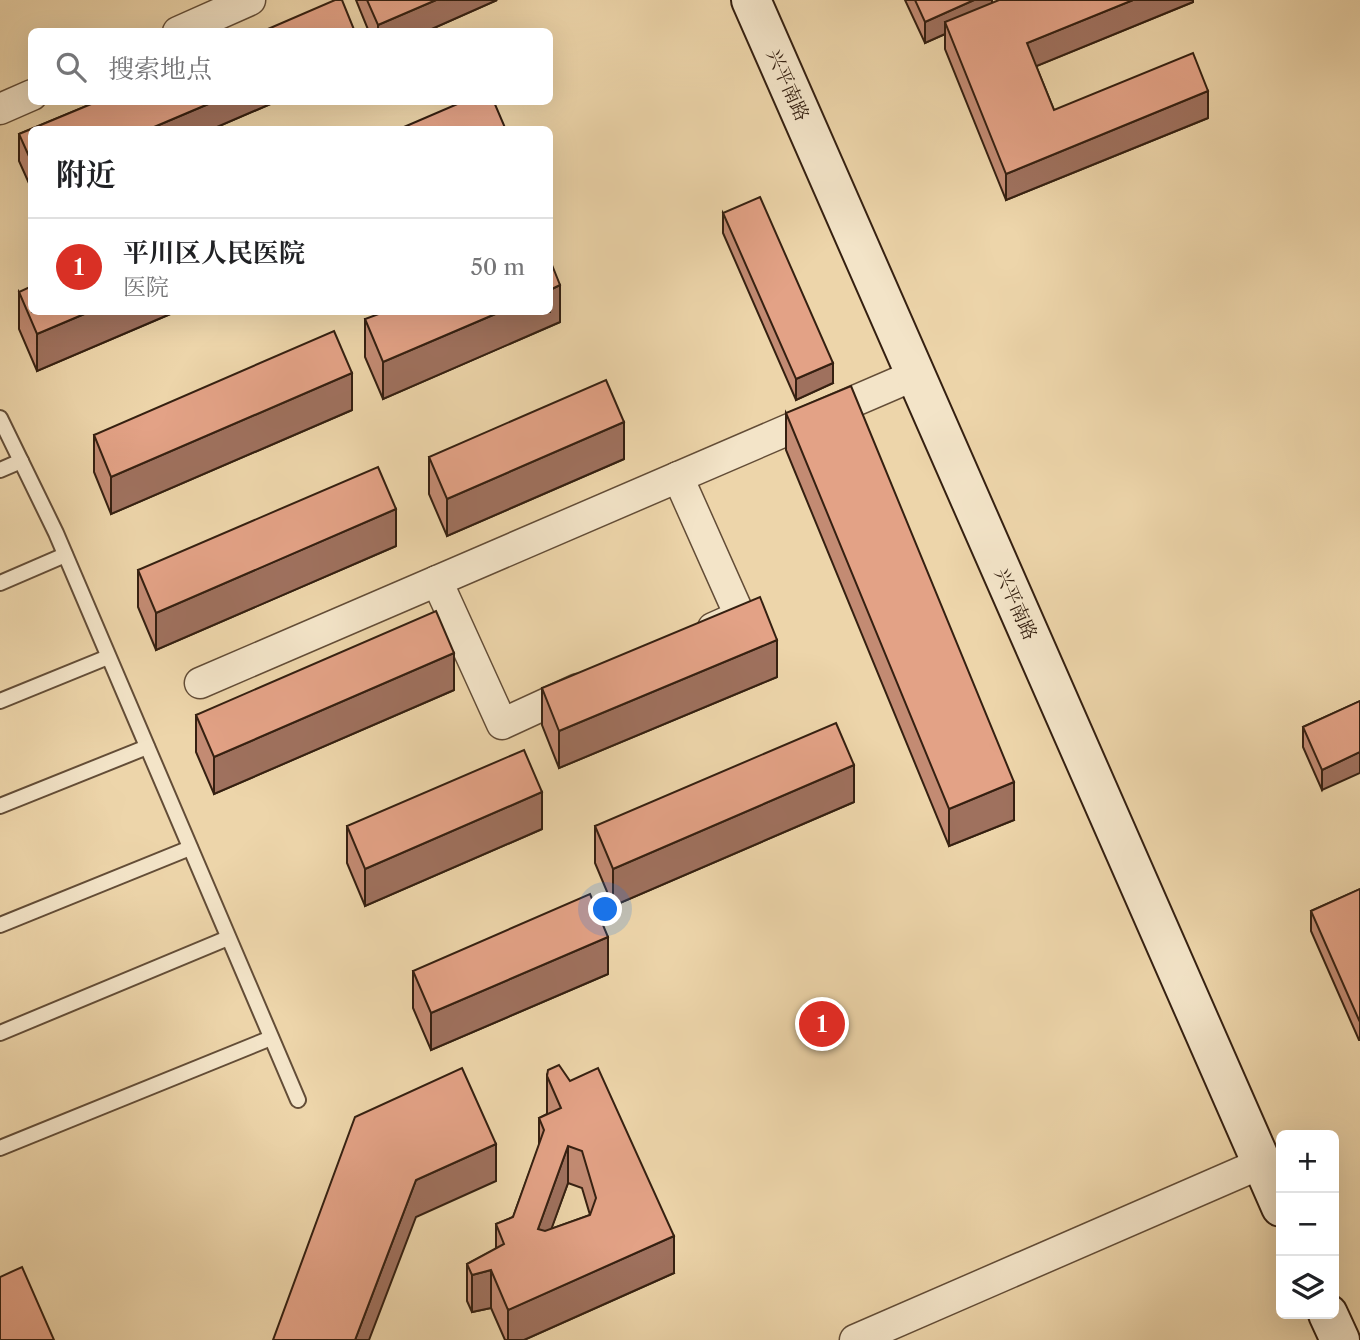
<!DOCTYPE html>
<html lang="zh">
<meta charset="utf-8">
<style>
body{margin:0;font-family:"Libre Caslon Text","Noto Serif SC",serif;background:#f2f2f2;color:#202124}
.controls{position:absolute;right:21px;bottom:21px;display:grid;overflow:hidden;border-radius:10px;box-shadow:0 7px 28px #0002}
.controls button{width:63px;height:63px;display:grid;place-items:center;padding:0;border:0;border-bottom:2px solid #e0e0e0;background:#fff;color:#202124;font:35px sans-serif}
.you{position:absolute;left:606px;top:910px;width:24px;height:24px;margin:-18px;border:5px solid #fff;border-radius:50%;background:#1a73e8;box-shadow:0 0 0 10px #1a73e833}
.badge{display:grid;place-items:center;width:46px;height:46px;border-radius:50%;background:#d93025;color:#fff;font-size:23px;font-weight:700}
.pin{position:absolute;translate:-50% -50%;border:4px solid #fff;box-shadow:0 2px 7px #0006}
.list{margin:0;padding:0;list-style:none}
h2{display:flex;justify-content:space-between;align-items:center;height:91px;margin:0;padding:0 28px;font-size:30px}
h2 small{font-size:23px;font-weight:400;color:#757577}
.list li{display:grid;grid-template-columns:46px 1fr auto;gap:21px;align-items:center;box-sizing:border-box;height:98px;padding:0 28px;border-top:2px solid #e0e0e0}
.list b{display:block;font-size:26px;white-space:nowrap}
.list p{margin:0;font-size:23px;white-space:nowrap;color:#757577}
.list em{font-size:23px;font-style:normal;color:#757577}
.icon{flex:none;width:38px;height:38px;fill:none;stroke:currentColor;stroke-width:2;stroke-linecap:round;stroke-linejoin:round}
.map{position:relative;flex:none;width:1360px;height:1340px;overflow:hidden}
.search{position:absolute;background:#fff;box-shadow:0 7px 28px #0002;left:28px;top:28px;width:525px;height:77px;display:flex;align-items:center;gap:18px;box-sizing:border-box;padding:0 24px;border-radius:10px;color:#757577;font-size:26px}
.panel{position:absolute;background:#fff;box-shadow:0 7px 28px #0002;left:28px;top:126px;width:525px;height:189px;border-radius:10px}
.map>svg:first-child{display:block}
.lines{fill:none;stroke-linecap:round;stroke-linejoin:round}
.service-casing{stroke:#634d37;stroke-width:18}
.minor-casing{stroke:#634d37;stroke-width:33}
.secondary-casing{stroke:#352011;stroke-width:42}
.service{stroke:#f3e4c8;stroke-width:14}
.minor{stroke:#f3e4c8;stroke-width:30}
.secondary{stroke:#f3e4c8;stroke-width:38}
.wall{fill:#c38b73;stroke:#352011;stroke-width:2;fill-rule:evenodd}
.shaded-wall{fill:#9f715e;stroke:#352011;stroke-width:2}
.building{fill:#e3a286;stroke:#352011;stroke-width:2;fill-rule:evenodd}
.labels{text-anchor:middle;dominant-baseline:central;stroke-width:6;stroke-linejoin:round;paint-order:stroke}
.street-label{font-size:19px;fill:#352011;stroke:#f3e4c8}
</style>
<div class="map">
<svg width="1360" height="1340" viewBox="0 0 1360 1340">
<rect width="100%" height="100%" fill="#edd5aa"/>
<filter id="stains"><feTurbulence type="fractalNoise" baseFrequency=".00286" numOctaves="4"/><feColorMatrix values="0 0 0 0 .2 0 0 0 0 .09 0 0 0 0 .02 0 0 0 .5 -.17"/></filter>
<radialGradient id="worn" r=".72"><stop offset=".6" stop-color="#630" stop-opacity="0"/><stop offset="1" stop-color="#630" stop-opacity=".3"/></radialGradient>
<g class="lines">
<defs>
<g id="service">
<path d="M 0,418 L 56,533 L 298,1100"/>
<path d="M 0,470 L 21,461"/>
<path d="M 0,583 L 65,555"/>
<path d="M 0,701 L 108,657"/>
<path d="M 0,806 L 147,747"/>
<path d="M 0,925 L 190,848"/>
<path d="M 0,1033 L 228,938"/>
<path d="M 0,1148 L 271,1038"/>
</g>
<g id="minor">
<path d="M 178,32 L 250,0"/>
<path d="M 0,109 L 32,95"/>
<path d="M 678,477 L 740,616 L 713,628"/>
<path d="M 437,581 L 502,724 L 578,689"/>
<path d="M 200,683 L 915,375"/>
<path d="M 855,1340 L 1262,1163"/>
</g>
<g id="secondary">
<path d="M 751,0 L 1281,1207"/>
<path d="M 1328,1314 L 1340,1340"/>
</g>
</defs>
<!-- service casing -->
<use href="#service" class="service-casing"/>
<!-- minor casing -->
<use href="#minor" class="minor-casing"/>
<!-- secondary casing -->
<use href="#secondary" class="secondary-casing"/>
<!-- service -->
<use href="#service" class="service"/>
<!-- minor -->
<use href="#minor" class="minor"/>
<!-- secondary -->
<use href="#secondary" class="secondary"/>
</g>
<!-- wall -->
<g class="wall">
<path d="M 356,0 L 497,0 L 425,32 L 369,32 Z"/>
<path d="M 905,0 L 992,0 L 992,3 L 1193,0 L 1193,2 L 1036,66 L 1054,110 L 1208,118 L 1006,200 L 945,49 L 945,34 L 925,43 Z"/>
<path d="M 96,102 L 275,102 L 210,130 L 32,130 L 32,190 L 19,161 L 19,134 Z"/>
<path d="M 723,213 L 833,383 L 796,400 L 723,233 Z"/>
<path d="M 19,292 L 32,312 L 175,312 L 37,371 L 19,329 Z"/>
<path d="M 365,319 L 560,322 L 383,399 L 365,357 Z"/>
<path d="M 352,410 L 111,514 L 94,472 L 94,435 Z"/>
<path d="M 786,413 L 1014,820 L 949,846 L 786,450 Z"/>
<path d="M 429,457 L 624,459 L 447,536 L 429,494 Z"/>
<path d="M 396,546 L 156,650 L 138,607 L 138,570 Z"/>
<path d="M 777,677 L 559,768 L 542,725 L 542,688 Z"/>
<path d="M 454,690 L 214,794 L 196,752 L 196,715 Z"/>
<path d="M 1360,701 L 1322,790 L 1303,747 L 1303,727 Z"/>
<path d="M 854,802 L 613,906 L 595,863 L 595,826 Z"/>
<path d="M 347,826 L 542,829 L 365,906 L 347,863 Z"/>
<path d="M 1360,889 L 1360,1040 L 1359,1040 L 1311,931 L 1311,911 Z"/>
<path d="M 413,971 L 608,974 L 431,1050 L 413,1008 Z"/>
<path d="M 547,1076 L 674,1273 L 524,1340 L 505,1340 L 491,1308 L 472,1312 L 467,1301 L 467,1264 L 496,1249 L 496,1224 L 513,1217 L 539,1146 L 539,1118 L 547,1114 ZM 568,1183 L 582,1188 L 590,1215 L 551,1229 Z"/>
</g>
<!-- shaded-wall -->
<g class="shaded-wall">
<path d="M 436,0 L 497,0 L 425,32 L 378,32 L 378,25 Z"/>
<path d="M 974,0 L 992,0 L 992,12 L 945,22 L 945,34 L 925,43 L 925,22 Z"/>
<path d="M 1133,0 L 1193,0 L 1193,2 L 1027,70 L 1027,43 Z"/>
<path d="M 1208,91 L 1208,118 L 1006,200 L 1006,174 Z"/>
<path d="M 213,102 L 275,102 L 210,130 L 147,130 Z"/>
<path d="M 560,285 L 560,322 L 383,399 L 383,362 L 500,312 L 550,312 L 550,290 Z"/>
<path d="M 89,312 L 175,312 L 37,371 L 37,334 Z"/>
<path d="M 833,363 L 833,383 L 796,400 L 796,379 Z"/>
<path d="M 352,373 L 352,410 L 111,514 L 111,477 Z"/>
<path d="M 624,422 L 624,459 L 447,536 L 447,499 Z"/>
<path d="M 396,509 L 396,546 L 156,650 L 156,613 Z"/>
<path d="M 777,640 L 777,677 L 559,768 L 559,731 Z"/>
<path d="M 454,653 L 454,690 L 214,794 L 214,757 Z"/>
<path d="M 1360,752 L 1360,773 L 1322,790 L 1322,770 Z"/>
<path d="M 854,765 L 854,802 L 613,906 L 613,869 Z"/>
<path d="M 1014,782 L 1014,820 L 949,846 L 949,809 Z"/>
<path d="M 542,792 L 542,829 L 365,906 L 365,869 Z"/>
<path d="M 608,937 L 608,974 L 431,1050 L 431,1013 Z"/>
<path d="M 496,1144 L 496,1181 L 416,1217 L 369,1340 L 355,1340 L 416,1180 Z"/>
<path d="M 568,1146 L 568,1183 L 538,1266 L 538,1229 Z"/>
<path d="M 674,1236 L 674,1273 L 524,1340 L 508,1340 L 508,1310 Z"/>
<path d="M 491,1270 L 491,1308 L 472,1312 L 472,1275 Z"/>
</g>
<!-- building -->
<g class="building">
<path d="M 335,0 L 342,0 L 355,32 L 261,32 Z"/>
<path d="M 367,0 L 436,0 L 378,25 Z"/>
<path d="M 915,0 L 974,0 L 925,22 Z"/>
<path d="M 999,0 L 1133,0 L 1027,43 L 1054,110 L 1193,53 L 1208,91 L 1006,174 L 945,22 Z"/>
<path d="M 96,102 L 213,102 L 147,130 L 32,130 L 32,163 L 19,134 Z"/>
<path d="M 462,102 L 494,102 L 506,130 L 397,130 Z"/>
<path d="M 760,197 L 833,363 L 796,379 L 723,213 Z"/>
<path d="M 550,260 L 560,285 L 550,290 Z"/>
<path d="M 32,286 L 32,312 L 89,312 L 37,334 L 19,292 Z"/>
<path d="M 384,312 L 500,312 L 383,362 L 365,319 Z"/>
<path d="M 334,331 L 352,373 L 111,477 L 94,435 Z"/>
<path d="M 606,380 L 624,422 L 447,499 L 429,457 Z"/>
<path d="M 851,386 L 1014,782 L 949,809 L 786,413 Z"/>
<path d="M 378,467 L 396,509 L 156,613 L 138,570 Z"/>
<path d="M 760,597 L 777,640 L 559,731 L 542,688 Z"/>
<path d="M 436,611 L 454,653 L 214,757 L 196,715 Z"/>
<path d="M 1360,701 L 1360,752 L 1322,770 L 1303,727 Z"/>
<path d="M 836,723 L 854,765 L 613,869 L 595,826 Z"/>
<path d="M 524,750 L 542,792 L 365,869 L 347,826 Z"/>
<path d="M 1360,889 L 1360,1019 L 1359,1020 L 1311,911 Z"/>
<path d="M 590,894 L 608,937 L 431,1013 L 413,971 Z"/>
<path d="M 559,1065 L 570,1081 L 598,1068 L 674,1236 L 508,1310 L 491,1270 L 472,1275 L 467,1264 L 504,1244 L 496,1224 L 513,1217 L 544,1130 L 539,1118 L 561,1108 L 547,1076 L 548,1070 ZM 568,1146 L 582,1151 L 596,1198 L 590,1215 L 545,1231 L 538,1229 Z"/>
<path d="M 462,1068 L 496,1144 L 416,1180 L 355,1340 L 273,1340 L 355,1117 Z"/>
<path d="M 22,1267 L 54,1340 L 0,1340 L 0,1277 Z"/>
</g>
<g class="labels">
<!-- street labels -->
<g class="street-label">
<text transform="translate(788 85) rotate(66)">兴平南路</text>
<text transform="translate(1016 604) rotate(66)">兴平南路</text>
</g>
</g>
<rect width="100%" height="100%" filter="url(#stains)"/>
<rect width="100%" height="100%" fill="url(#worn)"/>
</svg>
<div class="controls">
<button>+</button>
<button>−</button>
<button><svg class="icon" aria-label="layers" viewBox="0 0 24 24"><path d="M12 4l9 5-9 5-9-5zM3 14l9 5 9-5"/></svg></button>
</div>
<div class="you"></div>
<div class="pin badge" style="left:822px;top:1024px">1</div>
<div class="search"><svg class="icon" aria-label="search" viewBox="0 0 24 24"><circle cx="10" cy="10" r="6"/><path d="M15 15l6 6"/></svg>搜索地点</div>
<section class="panel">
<h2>附近<small></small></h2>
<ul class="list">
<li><span class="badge">1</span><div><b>平川区人民医院</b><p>医院</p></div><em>50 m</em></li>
</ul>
</section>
</div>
